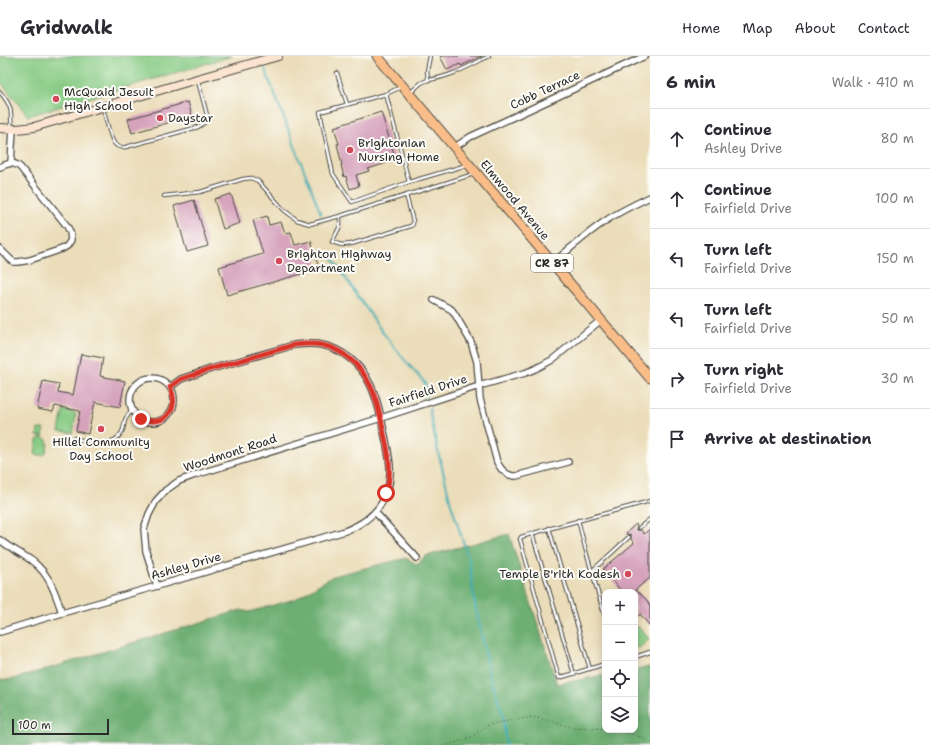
<!DOCTYPE html>
<meta charset="utf-8">
<style>
body{margin:0;font-family:"Shantell Sans",sans-serif;background:#f2f2f3;color:#2b2b33}
.controls{position:absolute;right:12px;bottom:12px;display:grid;overflow:hidden;border-radius:8px;box-shadow:0 2px 10px #0003}
.controls button{width:36px;height:36px;display:grid;place-items:center;padding:0;border:0;border-bottom:1px solid #e1e1e2;background:#fff;color:#2b2b33;font:20px sans-serif}
.scale{position:absolute;left:12px;bottom:10px;width:97px;box-sizing:border-box;padding-left:4px;border:2px solid #2b2b2b;border-top:0;font-size:11px;line-height:14px;white-space:nowrap;color:#2b2b2b;-webkit-text-stroke:3px #fdfcf7;paint-order:stroke}
.stop{position:absolute;width:12px;height:12px;margin:-9px;border:3px solid #d93025;border-radius:50%;background:#fff}
.stop.end{background:#d93025;border-color:#fff;box-shadow:0 1px 4px #0008}
.list{margin:0;padding:0;list-style:none}
h2{display:flex;justify-content:space-between;align-items:center;height:52px;margin:0;padding:0 16px;font-size:17px}
h2 small{font-size:13px;font-weight:400;color:#7c7c81}
.list li{display:grid;grid-template-columns:26px 1fr auto;gap:12px;align-items:center;box-sizing:border-box;height:60px;padding:0 16px;border-top:1px solid #e1e1e2}
.list b{display:block;font-size:15px;white-space:nowrap}
.list p{margin:0;font-size:13px;white-space:nowrap;color:#7c7c81}
.list em{font-size:13px;font-style:normal;color:#7c7c81}
.icon{flex:none;width:22px;height:22px;fill:none;stroke:currentColor;stroke-width:2;stroke-linecap:round;stroke-linejoin:round}
.map{position:relative;flex:none;width:650px;height:689px;overflow:hidden}
header{display:flex;align-items:center;gap:24px;box-sizing:border-box;height:56px;padding:0 20px;background:#fff;border-bottom:1px solid #e1e1e2}
header strong{font-size:19px}
nav{display:flex;gap:22px;margin-inline-start:auto;font-size:14px}
main{display:flex}
aside{flex:1;background:#fff}
.map>svg:first-child{display:block}
.green{fill:#87cb84;stroke:#597b58}
.forest{fill:#6daf72;stroke:#4c6d4e}
.lines{fill:none;stroke-linecap:round;stroke-linejoin:round}
.stream{stroke:#3cadb6;stroke-width:2}
.building{fill:#d6a2bc}
.lane-casing{stroke:#484640;stroke-width:4.5}
.street-casing{stroke:#484640;stroke-width:8}
.secondary-casing{stroke:#484640;stroke-width:10}
.primary-casing{stroke:#484640;stroke-width:11}
.path{stroke:#484640;stroke-width:1;stroke-dasharray:1 3;stroke-linecap:butt}
.lane{stroke:#fff;stroke-width:2.5}
.street{stroke:#fff;stroke-width:5.5}
.secondary{stroke:#fce5d0;stroke-width:8}
.primary{stroke:#f8bd89;stroke-width:9}
.route{stroke:#d93025;stroke-width:5}
.poi-dot{fill:#d1495b;stroke:#fdfcf7;stroke-width:1.5}
.labels{text-anchor:middle;dominant-baseline:central;stroke-width:4;stroke-linejoin:round;paint-order:stroke}
.shield{fill:#fdfcf7;stroke:#6a6a68;stroke-width:1}
.shield-label{font-size:11px;font-weight:bold;fill:#2b2b2b}
.street-label{font-size:12px;fill:#2b2b2b;stroke:#fdfcf7}
.poi-label{font-size:12px;fill:#2b2b2b;stroke:#fdfcf7;text-anchor:start}
</style>
<header>
<strong>Gridwalk</strong>
<nav><a>Home</a><a>Map</a><a>About</a><a>Contact</a></nav>
</header>
<main>
<div class="map">
<svg width="650" height="689" viewBox="0 0 650 689">
<rect width="100%" height="100%" fill="#fdfcf7"/>
<filter id="ink" filterUnits="userSpaceOnUse"><feTurbulence type="fractalNoise" baseFrequency=".025" numOctaves="2"/><feDisplacementMap in="SourceGraphic" scale="8" xChannelSelector="R" yChannelSelector="G"/><feConvolveMatrix kernelMatrix="1 2 1 2 8 2 1 2 1" color-interpolation-filters="sRGB"/></filter>
<filter id="wash" filterUnits="userSpaceOnUse"><feTurbulence type="fractalNoise" baseFrequency=".012" numOctaves="4" result="noise"/><feDisplacementMap in="SourceGraphic" scale="16" xChannelSelector="R" yChannelSelector="G"/><feGaussianBlur stdDeviation="0.9" result="paint"/><feColorMatrix in="noise" values="0 0 0 0 0 0 0 0 0 0 0 0 0 0 0 0 0 1.4 0 .05"/><feComposite in="paint" operator="in"/></filter>
<g filter="url(#wash)">
<rect width="100%" height="100%" fill="#ebddb9"/>
<!-- green -->
<g class="green">
<path d="M 0,0 L 232,0 L 28,60 L 0,25 Z"/>
<path d="M 63,354 L 75,357 L 76,360 L 73,377 L 59,375 Z"/>
<path d="M 38,373 L 44,373 L 43,381 L 47,384 L 48,387 L 46,397 L 44,399 L 36,399 L 35,398 L 37,384 L 43,380 L 37,380 Z"/>
<path d="M 638,570 L 649,583 L 638,593 L 635,590 L 635,573 Z"/>
</g>
<!-- forest -->
<path class="forest" d="M 509,478 L 557,628 L 605,619 L 605,674 L 635,674 L 635,613 L 650,611 L 650,689 L 0,689 L 0,624 L 14,623 L 241,554 L 249,556 L 295,543 L 333,520 L 406,502 L 418,509 L 422,503 L 426,500 Z"/>
<g class="lines">
<!-- stream -->
<g class="stream">
<path d="M 265,13 L 321,158"/>
<path d="M 330,199 L 381,274 L 407,307 L 425,327 L 427,342"/>
<path d="M 429,352 L 437,391 L 451,448 L 469,504 L 475,549 L 490,618 L 503,659 L 506,689"/>
</g>
</g>
<g id="blocks">
<!-- building -->
<g class="building">
<path d="M 440,0 L 482,0 L 461,10 L 460,8 L 447,14 Z"/>
<path d="M 188,46 L 192,60 L 132,77 L 128,63 Z"/>
<path d="M 381,56 L 396,104 L 368,113 L 369,115 L 356,119 L 359,130 L 350,133 L 346,120 L 344,121 L 341,109 L 342,109 L 337,88 L 339,88 L 334,71 Z"/>
<path d="M 231,138 L 240,167 L 223,173 L 214,143 Z"/>
<path d="M 194,144 L 208,190 L 187,196 L 174,150 Z"/>
<path d="M 267,160 L 269,169 L 281,166 L 285,177 L 291,176 L 295,189 L 311,185 L 319,213 L 227,239 L 219,211 L 263,198 L 253,164 Z"/>
<path d="M 81,298 L 103,302 L 100,320 L 125,325 L 120,351 L 95,346 L 88,378 L 76,375 L 80,355 L 55,350 L 53,356 L 37,353 L 43,325 L 59,328 L 58,336 L 73,339 Z"/>
<path d="M 636,468 L 637,470 L 636,472 L 637,474 L 641,474 L 644,478 L 650,473 L 650,522 L 635,534 L 646,543 L 650,550 L 650,570 L 640,558 L 638,560 L 635,558 L 635,535 L 633,536 L 622,536 L 603,513 L 634,487 L 631,483 L 631,479 L 629,478 L 627,479 L 626,477 Z"/>
</g>
</g>
</g>
<g filter="url(#ink)">
<use href="#blocks" fill-opacity="0" stroke="#484640" stroke-width="1"/>
<g class="lines">
<defs>
<g id="lane">
<path d="M 337,17 L 347,48"/>
<path d="M 428,24 C 451,21 469,10 489,0"/>
<path d="M 401,31 L 386,38 L 409,126 L 467,109"/>
<path d="M 0,36 C 11,49 12,54 11,71"/>
<path d="M 410,37 L 421,27 L 428,24 L 427,15 L 430,0"/>
<path d="M 386,38 L 320,56 L 333,118 L 352,146 L 409,126"/>
<path d="M 103,52 C 105,60 110,81 114,87 C 117,91 121,92 126,91 L 198,71 C 203,68 208,65 207,59 L 198,25"/>
<path d="M 164,140 L 200,136 L 243,123 L 251,122 L 258,125 L 284,154 L 297,164 L 310,168 L 340,160 L 474,118"/>
<path d="M 340,160 L 340,170 L 332,186 L 342,189 L 351,188 L 411,170 L 413,168 L 413,165 L 406,139"/>
<path d="M 73,382 C 89,385 112,394 122,376 C 124,372 124,368 125,364 C 127,360 130,357 132,353"/>
<path d="M 578,464 L 587,499 L 605,561"/>
<path d="M 549,472 L 590,613"/>
<path d="M 639,472 L 650,463"/>
<path d="M 532,477 L 574,618"/>
<path d="M 592,515 L 629,481"/>
<path d="M 635,601 L 650,596"/>
<path d="M 605,608 L 559,622 L 520,483 L 521,481 L 541,475 L 650,445"/>
</g>
<g id="street">
<path d="M 455,91 L 470,81 L 645,0"/>
<path d="M 11,107 L 13,73"/>
<path d="M 0,111 C 7,108 13,105 20,111 L 67,170 L 70,176 L 71,184 L 67,190 L 62,193 L 30,204 L 18,206 L 14,206 L 10,203 L 0,193"/>
<path d="M 553,207 C 568,194 584,180 601,168 C 616,157 633,149 650,141"/>
<path d="M 434,244 L 452,254 L 456,260 L 471,286 L 477,306 L 480,343 L 497,406 C 501,414 506,420 516,420 L 568,406"/>
<circle cx="152" cy="344" r="22"/>
<path d="M 375,456 L 417,502"/>
<path d="M 0,484 C 7,490 15,494 23,499 C 47,512 54,532 62,557"/>
<path d="M 157,530 L 146,495 L 144,473 L 149,458 L 156,445 L 166,434 L 179,425 L 195,419 L 381,362 L 479,330 L 525,317 L 535,313 L 552,304 L 601,264"/>
<path d="M 0,576 L 62,557 L 157,530 L 345,475 C 374,464 392,443 390,410 C 389,397 386,384 383,371 C 380,357 377,341 370,328 C 361,309 343,293 322,289 C 313,287 303,288 294,289 L 211,313 L 181,323 L 170,331"/>
</g>
<path id="secondary" d="M 0,72 L 17,73 L 34,71 L 197,23 L 278,0"/>
<path id="primary" d="M 377,0 L 650,322"/>
</defs>
<!-- lane casing -->
<use href="#lane" class="lane-casing"/>
<!-- street casing -->
<use href="#street" class="street-casing"/>
<!-- secondary casing -->
<use href="#secondary" class="secondary-casing"/>
<!-- primary casing -->
<use href="#primary" class="primary-casing"/>
<!-- path -->
<g class="path">
<path d="M 612,674 L 625,676 L 650,684"/>
<path d="M 448,689 L 471,681 L 486,670 L 496,667 L 532,661 L 551,665 L 570,671 L 597,672 L 605,673"/>
</g>
<!-- lane -->
<use href="#lane" class="lane"/>
<!-- street -->
<use href="#street" class="street"/>
<!-- secondary -->
<use href="#secondary" class="secondary"/>
<!-- primary -->
<use href="#primary" class="primary"/>
</g>
</g>
<g class="lines" filter="url(#ink)">
<!-- route -->
<path class="route" d="M 141,363 C 164,372 181,353 170,331 L 181,323 L 211,313 L 294,289 C 303,288 313,287 322,289 C 343,293 361,310 370,329 C 377,342 380,358 383,373 C 388,395 393,415 386,437"/>
</g>
<!-- markers -->
<g class="poi-dot">
<circle cx="56" cy="43" r="4"/>
<circle cx="160" cy="62" r="4"/>
<circle cx="350" cy="94" r="4"/>
<circle cx="279" cy="205" r="4"/>
<circle cx="101" cy="373" r="4"/>
<circle cx="628" cy="518" r="4"/>
</g>
<g class="labels">
<!-- shield labels -->
<rect class="shield" x="531" y="198" width="42" height="18" rx="3"/>
<g class="shield-label">
<text x="552" y="207">CR 87</text>
</g>
<!-- street labels -->
<g class="street-label">
<text transform="translate(545 34) rotate(-25)">Cobb Terrace</text>
<text transform="translate(515 144) rotate(50)">Elmwood Avenue</text>
<text transform="translate(428 335) rotate(-18)">Fairfield Drive</text>
<text transform="translate(230 397) rotate(-18)">Woodmont Road</text>
<text transform="translate(186 510) rotate(-16)">Ashley Drive</text>
</g>
<!-- poi labels -->
<g class="poi-label">
<text x="64" y="36">McQuaid Jesuit<tspan x="64" dy="14">High School</tspan></text>
<text x="168" y="62">Daystar</text>
<text x="358" y="87">Brightonian<tspan x="358" dy="14">Nursing Home</tspan></text>
<text x="287" y="198">Brighton Highway<tspan x="287" dy="14">Department</tspan></text>
<text x="101" y="386" text-anchor="middle">Hillel Community<tspan x="101" dy="14">Day School</tspan></text>
<text x="620" y="518" text-anchor="end">Temple B'rith Kodesh</text>
</g>
</g>
</svg>
<div class="controls">
<button>+</button>
<button>−</button>
<button><svg class="icon" aria-label="locate" viewBox="0 0 24 24"><circle cx="12" cy="12" r="6"/><path d="M12 2v4M12 18v4M2 12h4M18 12h4"/></svg></button>
<button><svg class="icon" aria-label="layers" viewBox="0 0 24 24"><path d="M12 4l9 5-9 5-9-5zM3 14l9 5 9-5"/></svg></button>
</div>
<div class="scale">100 m</div>
<div class="stop" style="left:386px;top:437px"></div>
<div class="stop end" style="left:141px;top:363px"></div>
</div>
<aside>
<h2>6 min<small>Walk · 410 m</small></h2>
<ul class="list">
<li><svg class="icon" aria-label="ahead" viewBox="0 0 24 24"><path d="M12 20V5M6 11l6-6 6 6"/></svg><div><b>Continue</b><p>Ashley Drive</p></div><em>80 m</em></li>
<li><svg class="icon" aria-label="ahead" viewBox="0 0 24 24"><path d="M12 20V5M6 11l6-6 6 6"/></svg><div><b>Continue</b><p>Fairfield Drive</p></div><em>100 m</em></li>
<li><svg class="icon" aria-label="left" viewBox="0 0 24 24"><path d="M17 20v-9H6M10 6l-5 5 5 5"/></svg><div><b>Turn left</b><p>Fairfield Drive</p></div><em>150 m</em></li>
<li><svg class="icon" aria-label="left" viewBox="0 0 24 24"><path d="M17 20v-9H6M10 6l-5 5 5 5"/></svg><div><b>Turn left</b><p>Fairfield Drive</p></div><em>50 m</em></li>
<li><svg class="icon" aria-label="right" viewBox="0 0 24 24"><path d="M7 20v-9h11M14 6l5 5-5 5"/></svg><div><b>Turn right</b><p>Fairfield Drive</p></div><em>30 m</em></li>
<li><svg class="icon" aria-label="arrive" viewBox="0 0 24 24"><path d="M6 21V4h12l-3 4 3 4H6"/></svg><div><b>Arrive at destination</b></div></li>
</ul>
</aside>
</main>
